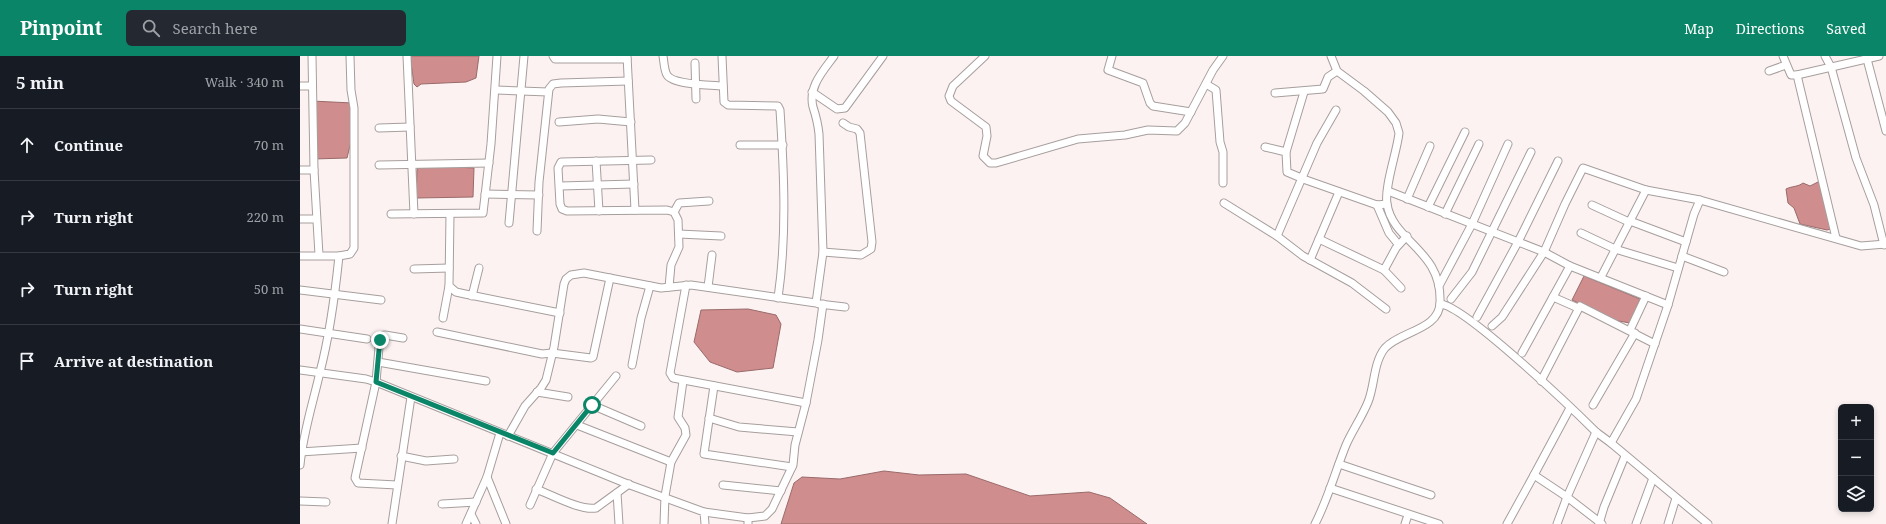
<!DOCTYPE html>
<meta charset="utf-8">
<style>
body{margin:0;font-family:"Noto Serif",serif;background:#242831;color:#f1f3f6}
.controls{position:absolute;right:12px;bottom:12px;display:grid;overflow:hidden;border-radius:6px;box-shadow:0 2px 6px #0003}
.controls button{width:36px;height:36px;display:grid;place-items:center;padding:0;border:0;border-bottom:1px solid #363941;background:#171b24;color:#f1f3f6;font:20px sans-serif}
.stop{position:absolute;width:12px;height:12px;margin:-9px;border:3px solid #0a8567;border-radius:50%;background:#fff}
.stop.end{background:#0a8567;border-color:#fff;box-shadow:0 1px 4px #0008}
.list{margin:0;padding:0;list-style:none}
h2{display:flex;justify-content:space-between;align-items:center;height:52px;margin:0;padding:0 16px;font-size:17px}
h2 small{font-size:13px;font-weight:400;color:#9ea1a6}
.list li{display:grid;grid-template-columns:26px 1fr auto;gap:12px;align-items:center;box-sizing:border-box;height:72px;padding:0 16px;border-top:1px solid #363941}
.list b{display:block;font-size:15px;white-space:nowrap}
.list em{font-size:13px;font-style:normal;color:#9ea1a6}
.icon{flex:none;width:22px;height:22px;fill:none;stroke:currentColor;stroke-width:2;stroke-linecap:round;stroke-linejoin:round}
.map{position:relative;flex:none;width:1586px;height:468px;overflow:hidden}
header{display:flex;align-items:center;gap:24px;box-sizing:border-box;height:56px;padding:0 20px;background:#0a8567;color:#fff}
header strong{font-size:19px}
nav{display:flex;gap:22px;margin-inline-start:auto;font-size:14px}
.search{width:280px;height:36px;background:#242831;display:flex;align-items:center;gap:10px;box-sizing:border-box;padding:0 14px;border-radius:6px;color:#9ea1a6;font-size:15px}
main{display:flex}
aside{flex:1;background:#171b24}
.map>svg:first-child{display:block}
.water{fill:#d08d8d;stroke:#9a6a6a}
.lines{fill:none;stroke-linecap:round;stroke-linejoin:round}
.minor-casing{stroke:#a79e9e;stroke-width:9}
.minor{stroke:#fff;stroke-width:7}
.route{stroke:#0a8567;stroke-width:5}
</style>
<header>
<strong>Pinpoint</strong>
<div class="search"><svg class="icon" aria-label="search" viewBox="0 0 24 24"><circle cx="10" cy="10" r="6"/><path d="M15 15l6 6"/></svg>Search here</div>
<nav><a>Map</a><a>Directions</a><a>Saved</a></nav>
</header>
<main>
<aside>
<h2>5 min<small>Walk · 340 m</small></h2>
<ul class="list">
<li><svg class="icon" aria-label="ahead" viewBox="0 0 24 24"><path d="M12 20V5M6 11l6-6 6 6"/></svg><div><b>Continue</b></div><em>70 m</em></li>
<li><svg class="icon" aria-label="right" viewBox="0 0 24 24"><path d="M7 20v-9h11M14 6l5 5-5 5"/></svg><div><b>Turn right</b></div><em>220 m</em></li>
<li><svg class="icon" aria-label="right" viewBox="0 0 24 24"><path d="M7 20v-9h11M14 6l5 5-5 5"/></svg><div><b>Turn right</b></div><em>50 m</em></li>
<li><svg class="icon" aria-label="arrive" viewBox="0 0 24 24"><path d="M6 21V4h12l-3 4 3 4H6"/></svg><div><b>Arrive at destination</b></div></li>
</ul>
</aside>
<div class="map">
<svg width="1586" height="468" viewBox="0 0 1586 468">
<rect width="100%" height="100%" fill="#fcf2f2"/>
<!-- water -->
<g class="water">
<path d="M 110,0 L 179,0 L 176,22 L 166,26 L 121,28 L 117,31 L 114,28 Z"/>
<path d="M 12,45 L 52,47 L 54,73 L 47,102 L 13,103 Z"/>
<path d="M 136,110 L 174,112 L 173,141 L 116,142 L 117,114 L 119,111 Z"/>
<path d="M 1520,125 L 1531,173 L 1527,174 L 1500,168 L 1494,152 L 1488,147 L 1486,133 C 1492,130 1498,131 1503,127 L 1510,130 Z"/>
<path d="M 1284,220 L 1340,243 L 1330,267 L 1313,264 L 1272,244 Z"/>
<path d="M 448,253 L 476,259 L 481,268 L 473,312 L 437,316 L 410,306 L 394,286 L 401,254 Z"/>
<path d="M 584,415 L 619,419 L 666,418 L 730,440 L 789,436 L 810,442 L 847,468 L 481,468 L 494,427 L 502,421 L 540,423 Z"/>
</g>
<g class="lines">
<defs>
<g id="minor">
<path d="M 12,0 L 14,114 L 19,199"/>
<path d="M 107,0 L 114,158"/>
<path d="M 253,0 L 255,3 L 327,3"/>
<path d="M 327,0 L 335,154"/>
<path d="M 363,0 C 364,5 364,14 367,19 C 373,29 411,29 423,30"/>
<path d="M 422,0 L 424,46 L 428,49 L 478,50 L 480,54 C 484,116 487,180 478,242"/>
<path d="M 685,0 L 653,30 L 649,40 L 651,45 L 686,71 L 687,80 L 683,100 L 690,107 L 696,107 L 778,83 L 825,79 L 848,74 L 877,75 L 885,67 L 913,14 L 923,0"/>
<path d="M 812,0 L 808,14 L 843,27 L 850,47 L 853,50 L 891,56"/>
<path d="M 1483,0 L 1491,19 L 1497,19 L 1579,0"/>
<path d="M 1525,0 L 1531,11 L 1556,102 L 1574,149 L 1584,189"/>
<path d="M 1567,3 L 1586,75"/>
<path d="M 395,7 L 396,43"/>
<path d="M 1469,15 L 1486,9"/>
<path d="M 1497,19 L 1536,182"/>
<path d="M 906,28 L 916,34 L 920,86 L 923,96 L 923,127"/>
<path d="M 0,30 L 12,30"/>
<path d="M 196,34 L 248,36"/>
<path d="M 512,36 L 537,53 L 545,52 L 583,0"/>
<path d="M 975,37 L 1023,33 L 1028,21 L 1037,15"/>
<path d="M 259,66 L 298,63 L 331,66"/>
<path d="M 79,72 L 110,71"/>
<path d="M 440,89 L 483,89"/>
<path d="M 965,91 L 986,96 L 987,116 L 1006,124 L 1077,149 L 1087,148"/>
<path d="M 986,96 L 1004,36"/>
<path d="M 351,104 L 261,106 L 258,112 L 260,148 L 262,153 L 267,155 L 367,154 L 374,156 L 378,164 L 379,191 L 371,209 L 369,231"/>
<path d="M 296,105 L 299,155"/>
<path d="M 79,109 L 189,107"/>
<path d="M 0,114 L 14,114"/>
<path d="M 260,130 L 334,128"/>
<path d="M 1088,135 L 1244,196 L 1270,210 L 1368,249"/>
<path d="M 185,138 L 239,139"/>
<path d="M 1107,143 L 1130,90"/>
<path d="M 924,147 L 977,180 L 1003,200 L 1052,227 L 1086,253"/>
<path d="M 1077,149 L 1089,177 L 1098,188"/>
<path d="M 1292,149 L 1329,166"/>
<path d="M 1128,151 L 1165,76"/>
<path d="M 374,156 L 379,147 L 409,145"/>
<path d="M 91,158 L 183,157 L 191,88 L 197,0"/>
<path d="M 150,158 L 149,230 L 156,236 L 165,238 L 260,257"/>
<path d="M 1145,158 L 1179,88"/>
<path d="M 0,163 L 16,163"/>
<path d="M 1330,165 L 1386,186"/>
<path d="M 209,167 L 224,0"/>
<path d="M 237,175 L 239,126 L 249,33 L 253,28 L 261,27 L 328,25"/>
<path d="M 1281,177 L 1315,193 L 1378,212"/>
<path d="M 379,178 L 421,180"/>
<path d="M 977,180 L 1017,87 L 1036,54"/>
<path d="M 1019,183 L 1084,214"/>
<path d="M 523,196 L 561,199 L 571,193 L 572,186 L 560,77 L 557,73 L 549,71 L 543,67"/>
<path d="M 0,200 L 39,200"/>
<path d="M 1382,200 L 1424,216"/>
<path d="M 1010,204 L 1039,136"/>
<path d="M 114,213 L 149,212"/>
<path d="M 1301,221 L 1346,134"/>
<path d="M 386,229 L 370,317 L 373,322 L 506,347"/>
<path d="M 1139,230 L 1172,168 L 1208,88"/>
<path d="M 408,231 L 412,199"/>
<path d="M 1101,232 L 1084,214 L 1096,192 L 1107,180"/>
<path d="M 0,234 L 81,244"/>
<path d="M 172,240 L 179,212"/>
<path d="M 1253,241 L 1278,252"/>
<path d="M 1151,243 L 1172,216 L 1231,96"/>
<path d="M 519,248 L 545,251"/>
<path d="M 1140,248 C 1164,249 1274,354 1296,376 L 1311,387 L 1408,468"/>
<path d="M 1177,261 L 1218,186 L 1258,105"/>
<path d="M 143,262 L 149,230"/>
<path d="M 1192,270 L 1202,261 L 1244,196 L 1265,148 L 1283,112 L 1346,134 L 1400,144"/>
<path d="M 0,273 L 67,283"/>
<path d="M 1330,274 L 1346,240"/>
<path d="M 137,276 L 242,298 L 252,297 L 291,302 L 293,301 L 310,222"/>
<path d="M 1222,297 L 1270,210"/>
<path d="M 78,306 L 186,325"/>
<path d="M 332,309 L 341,262 L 350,230"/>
<path d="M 0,314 L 66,323 L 76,326 L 330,429 L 404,456 L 405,468"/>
<path d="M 1241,325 L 1280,250 L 1355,288"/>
<path d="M 414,330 L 404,398 L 492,411"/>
<path d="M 237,336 L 268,341"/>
<path d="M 292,349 L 341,370"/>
<path d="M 1293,349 L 1335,277"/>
<path d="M 1270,352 L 1234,419 L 1267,441 L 1296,376"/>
<path d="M 409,362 L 439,371 L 498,376"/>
<path d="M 277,369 L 371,406"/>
<path d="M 208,380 L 225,350 L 241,332 L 246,324 L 254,291 L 264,228 L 266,223 L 271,219 L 284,217 L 361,232 L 391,229 L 516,247 L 523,196 L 519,78 C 518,68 516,60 513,51 C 508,31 523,15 534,0"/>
<path d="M 1311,387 L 1336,343 L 1368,249 L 1394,158 L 1400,144 L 1561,190 L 1586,188"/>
<path d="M 0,396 L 62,392"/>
<path d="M 101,400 L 126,405 L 154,403"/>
<path d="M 1039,408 L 1131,439"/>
<path d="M 0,409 C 3,377 13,347 20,316 C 30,278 35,239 39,200 L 50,198 L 54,192 L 54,52 L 51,34 L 50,0"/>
<path d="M 187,421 L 206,468"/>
<path d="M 97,429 L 58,427 L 55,422 L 76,326 L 80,280 L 85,279 L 103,282"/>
<path d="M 423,429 L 481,435"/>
<path d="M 1030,432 L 1139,468"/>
<path d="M 236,433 C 252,439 281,455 296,452 L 329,428"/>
<path d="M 317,437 L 319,468"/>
<path d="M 0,445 L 26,446"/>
<path d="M 142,448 L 176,446"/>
<path d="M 230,449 L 253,397 L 316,320"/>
<path d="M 404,456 L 448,462 L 448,468"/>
<path d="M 171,458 L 176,468"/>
<path d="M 448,462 L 465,460 L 472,453 L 493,409 L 495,389 L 506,347 L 518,284 L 523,248"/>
<path d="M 92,468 L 111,341"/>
<path d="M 166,468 L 187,421 L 200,377"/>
<path d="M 364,468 L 365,440 L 371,406 L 386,379 L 385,372 L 378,361 L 383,325"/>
<path d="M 1015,468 C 1028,443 1035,416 1046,389 C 1052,375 1062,361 1068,346 C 1075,329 1073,307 1085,292 C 1100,275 1140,274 1140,246 C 1142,194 1093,186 1087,148 C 1084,131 1097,96 1099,77 L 1096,67 L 1088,56 L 1064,35 L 1037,15 L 1031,0"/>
<path d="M 1105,468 L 1108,459"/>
<path d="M 1207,468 L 1234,419"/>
<path d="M 1257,468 L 1267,441 L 1302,468"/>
<path d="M 1299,468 L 1304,451 L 1325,400"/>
<path d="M 1336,468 L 1353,422"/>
<path d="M 1368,468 L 1376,442"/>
</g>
</defs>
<!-- minor casing -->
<use href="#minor" class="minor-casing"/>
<!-- minor -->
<use href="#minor" class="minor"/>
</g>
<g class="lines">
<!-- route -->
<path class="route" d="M 80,284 L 76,326 L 253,397 L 292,349"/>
</g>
</svg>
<div class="controls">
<button>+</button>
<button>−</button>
<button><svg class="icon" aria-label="layers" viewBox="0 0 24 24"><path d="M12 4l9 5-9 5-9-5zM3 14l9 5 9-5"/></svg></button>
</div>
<div class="stop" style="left:292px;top:349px"></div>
<div class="stop end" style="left:80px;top:284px"></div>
</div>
</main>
